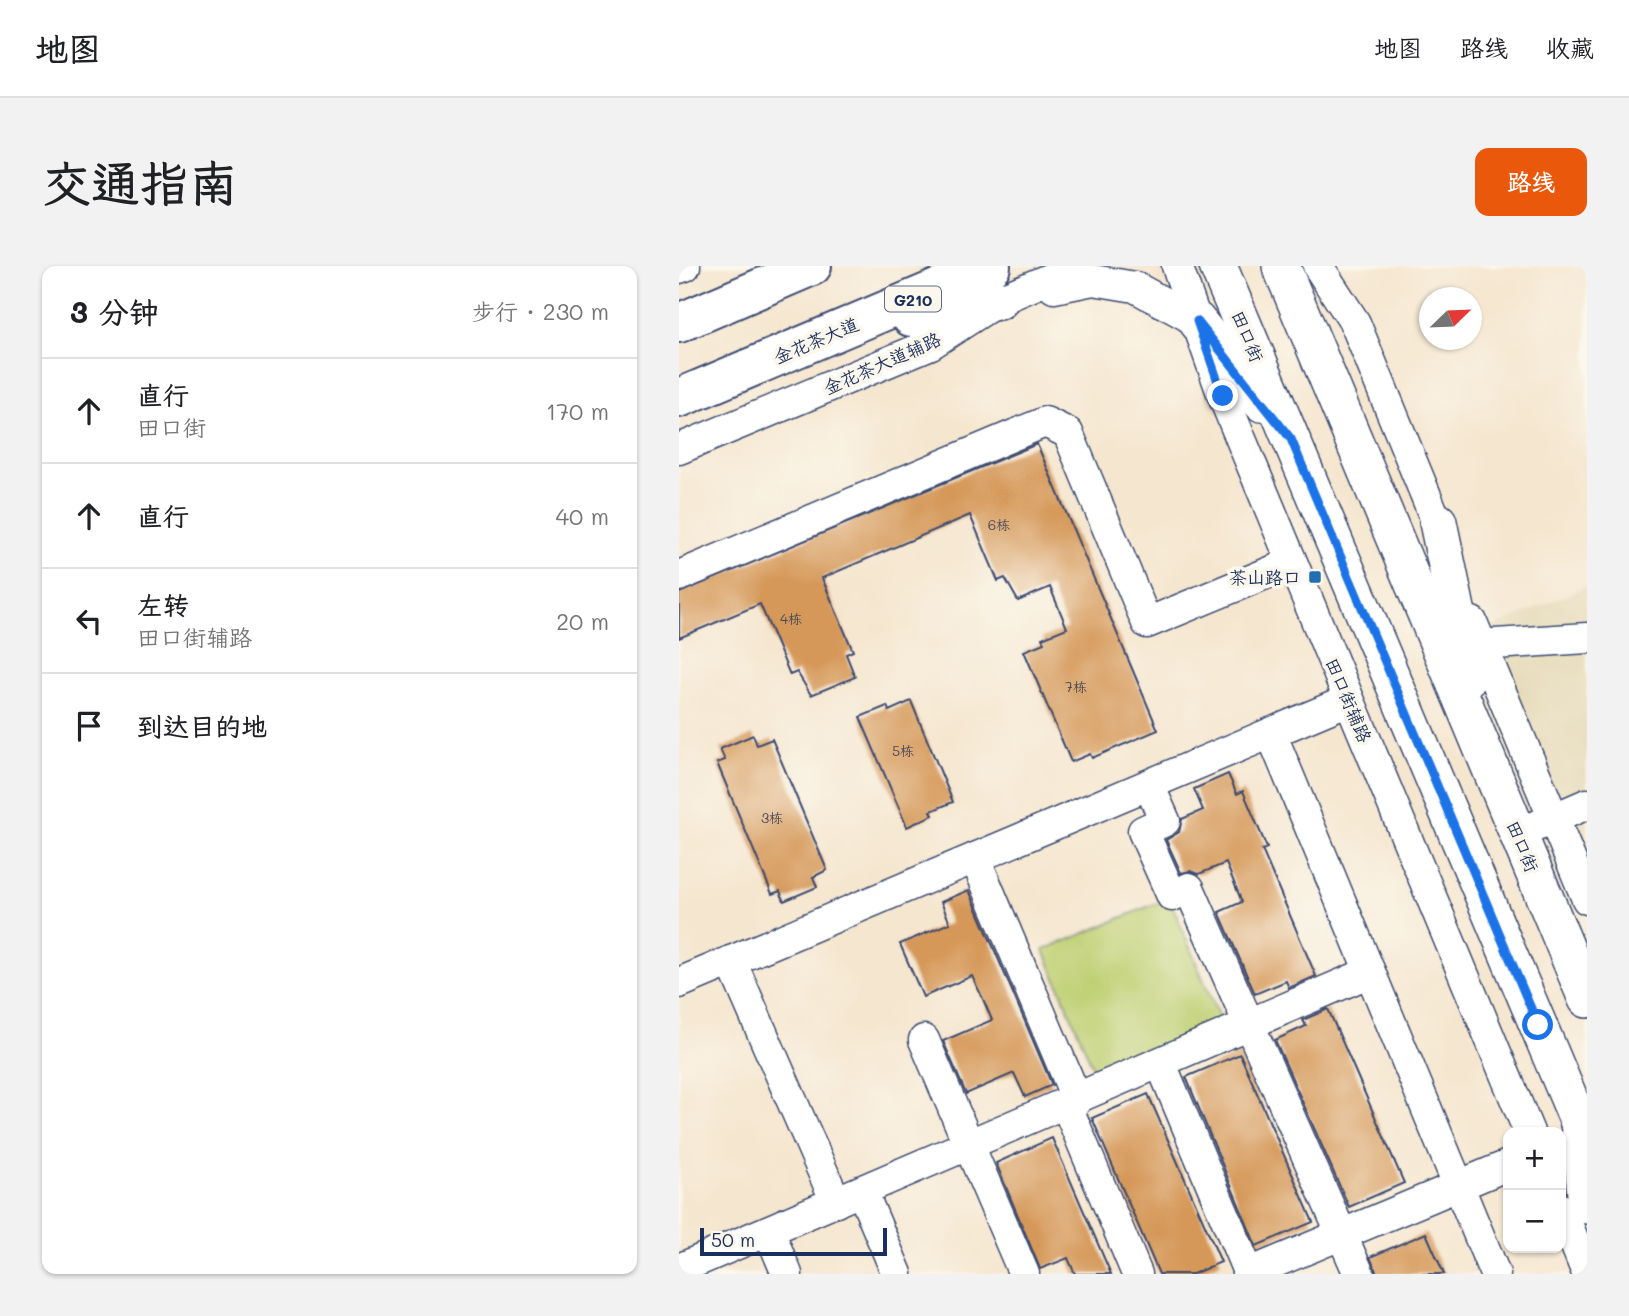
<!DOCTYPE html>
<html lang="zh">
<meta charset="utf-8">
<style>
body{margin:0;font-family:Mali,"LXGW WenKai TC",sans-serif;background:#f2f2f2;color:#202124}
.controls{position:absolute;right:21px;bottom:21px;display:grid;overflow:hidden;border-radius:14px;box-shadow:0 2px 5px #0004}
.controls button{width:63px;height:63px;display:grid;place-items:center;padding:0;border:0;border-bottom:2px solid #e0e0e0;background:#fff;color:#202124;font:35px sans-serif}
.compass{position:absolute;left:740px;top:21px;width:63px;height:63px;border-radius:50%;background:#fff;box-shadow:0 2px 5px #0004;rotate:67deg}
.scale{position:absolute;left:21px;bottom:18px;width:187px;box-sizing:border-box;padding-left:7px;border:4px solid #1b2f5e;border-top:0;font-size:19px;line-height:24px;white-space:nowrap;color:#1b2f5e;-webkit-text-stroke:5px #fbf7ec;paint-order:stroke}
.stop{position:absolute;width:21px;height:21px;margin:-16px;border:5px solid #1a73e8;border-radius:50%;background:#fff}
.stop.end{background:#1a73e8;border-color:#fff;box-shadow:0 2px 7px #0008}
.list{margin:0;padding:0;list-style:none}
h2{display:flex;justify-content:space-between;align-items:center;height:91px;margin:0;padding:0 28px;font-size:30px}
h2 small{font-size:23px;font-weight:400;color:#757577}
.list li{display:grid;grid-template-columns:46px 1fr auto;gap:21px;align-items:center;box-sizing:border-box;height:105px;padding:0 28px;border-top:2px solid #e0e0e0}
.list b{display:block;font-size:26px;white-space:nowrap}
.list p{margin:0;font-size:23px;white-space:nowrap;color:#757577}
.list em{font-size:23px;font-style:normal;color:#757577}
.icon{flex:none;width:38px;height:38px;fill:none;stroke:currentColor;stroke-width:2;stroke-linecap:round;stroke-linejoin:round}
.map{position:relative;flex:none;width:908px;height:1008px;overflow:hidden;border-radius:14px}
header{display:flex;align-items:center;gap:42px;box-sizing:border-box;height:98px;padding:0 35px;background:#fff;border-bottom:2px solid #e0e0e0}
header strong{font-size:33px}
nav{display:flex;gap:38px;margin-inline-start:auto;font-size:24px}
.intro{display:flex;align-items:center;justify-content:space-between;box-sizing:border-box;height:168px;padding:0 42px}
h1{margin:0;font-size:49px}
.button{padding:18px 32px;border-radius:14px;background:#ea580c;color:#fff;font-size:24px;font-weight:700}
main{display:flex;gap:42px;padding:0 42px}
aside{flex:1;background:#fff;border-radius:14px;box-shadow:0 2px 5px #0004}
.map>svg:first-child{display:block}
.built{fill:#e6daba}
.green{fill:#becf71;stroke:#6c7f68;stroke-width:2}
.building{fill:#d59858}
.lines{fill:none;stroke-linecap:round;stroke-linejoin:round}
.minor-casing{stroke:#3c4a6f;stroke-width:33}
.major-casing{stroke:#3c4a6f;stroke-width:40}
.highway-casing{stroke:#3c4a6f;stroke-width:42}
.minor{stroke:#fff;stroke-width:30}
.major{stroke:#fff;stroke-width:37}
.highway{stroke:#fff;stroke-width:38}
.route{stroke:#1a73e8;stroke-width:9}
.poi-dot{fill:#1f6fb2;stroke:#fbf7ec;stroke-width:2.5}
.labels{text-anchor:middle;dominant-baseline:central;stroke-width:7;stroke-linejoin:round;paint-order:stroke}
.number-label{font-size:14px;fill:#4a495c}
.shield{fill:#fbf7ec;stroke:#5e6b89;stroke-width:2}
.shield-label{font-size:16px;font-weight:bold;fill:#1b2f5e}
.street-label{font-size:18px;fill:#1b2f5e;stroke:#fbf7ec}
.poi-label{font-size:18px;fill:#1b2f5e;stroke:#fbf7ec;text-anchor:end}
</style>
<header>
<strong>地图</strong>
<nav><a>地图</a><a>路线</a><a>收藏</a></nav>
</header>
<div class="intro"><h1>交通指南</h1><a class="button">路线</a></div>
<main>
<aside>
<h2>3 分钟<small>步行 · 230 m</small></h2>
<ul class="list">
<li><svg class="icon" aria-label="ahead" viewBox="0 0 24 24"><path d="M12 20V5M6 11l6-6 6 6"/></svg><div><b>直行</b><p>田口街</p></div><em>170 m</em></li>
<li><svg class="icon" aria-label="ahead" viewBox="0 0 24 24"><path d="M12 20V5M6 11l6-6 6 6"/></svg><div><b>直行</b></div><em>40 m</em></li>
<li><svg class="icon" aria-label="left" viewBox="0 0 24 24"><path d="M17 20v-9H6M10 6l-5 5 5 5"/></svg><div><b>左转</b><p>田口街辅路</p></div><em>20 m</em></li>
<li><svg class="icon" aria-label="arrive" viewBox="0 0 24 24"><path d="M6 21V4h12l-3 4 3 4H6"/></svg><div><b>到达目的地</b></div></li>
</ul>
</aside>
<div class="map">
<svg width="908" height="1008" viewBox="0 0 908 1008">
<rect width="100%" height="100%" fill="#fbf7ec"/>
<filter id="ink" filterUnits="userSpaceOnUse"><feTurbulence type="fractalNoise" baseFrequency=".0143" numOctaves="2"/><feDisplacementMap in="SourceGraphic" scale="14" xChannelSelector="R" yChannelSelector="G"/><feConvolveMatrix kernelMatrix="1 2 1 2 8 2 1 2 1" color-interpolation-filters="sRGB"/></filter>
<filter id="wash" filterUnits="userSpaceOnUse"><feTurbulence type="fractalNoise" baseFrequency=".00686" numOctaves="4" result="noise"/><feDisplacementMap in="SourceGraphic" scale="28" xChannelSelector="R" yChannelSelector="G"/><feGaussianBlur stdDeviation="1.57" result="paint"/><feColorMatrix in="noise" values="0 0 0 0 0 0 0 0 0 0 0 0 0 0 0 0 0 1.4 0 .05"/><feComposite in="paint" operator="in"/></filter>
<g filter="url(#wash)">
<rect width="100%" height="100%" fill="#f5e6cf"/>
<!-- built -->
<path class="built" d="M 908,320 L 908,581 L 900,585 L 833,428 L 812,362 Z"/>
<!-- green -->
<path class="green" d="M 490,632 L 544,761 L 419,814 L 365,684 Z"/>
<g id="blocks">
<!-- building -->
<g class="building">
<path d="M 358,178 L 479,464 L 413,492 L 411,488 L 392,496 L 345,385 L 365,377 L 363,372 L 388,362 L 371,321 L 339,335 L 326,312 L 319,315 L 291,249 L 143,312 L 174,385 L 167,388 L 176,411 L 132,429 L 118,406 L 111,409 L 81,338 L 0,372 L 0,327 Z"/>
<path d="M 232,435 L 274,536 L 252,545 L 254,549 L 228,561 L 181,451 L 208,440 L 210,445 Z"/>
<path d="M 74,469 L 78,479 L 93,473 L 148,604 L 134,611 L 138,621 L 105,635 L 101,625 L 93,628 L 38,497 L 46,494 L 41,483 Z"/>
<path d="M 549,508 L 558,528 L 564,525 L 588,582 L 583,584 L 637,710 L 610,722 L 607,715 L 576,728 L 540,646 L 563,636 L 547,597 L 520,608 L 511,605 L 502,607 L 487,574 L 500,566 L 503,553 L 524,544 L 515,523 Z"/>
<path d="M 290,624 L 373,819 L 346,831 L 335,807 L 287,828 L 264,775 L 313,754 L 304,733 L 293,710 L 244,731 L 221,678 L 271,657 L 262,636 Z"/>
<path d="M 649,743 L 725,917 L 670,941 L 596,774 L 627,760 L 624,754 Z"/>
<path d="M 561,788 L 634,956 L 577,980 L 507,811 Z"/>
<path d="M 469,828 L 542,996 L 514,1008 L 480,1008 L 413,852 Z"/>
<path d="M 373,872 L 432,1008 L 396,1008 L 389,992 L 361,1003 L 317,897 Z"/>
<path d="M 747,967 L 765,1008 L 698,1008 L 691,991 Z"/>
</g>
</g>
</g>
<g filter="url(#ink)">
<use href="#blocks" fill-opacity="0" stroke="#3c4a6f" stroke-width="2"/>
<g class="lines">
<defs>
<g id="minor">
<path d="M 498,0 L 544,130 L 850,866"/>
<path d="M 639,0 L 676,57 L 766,276"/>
<path d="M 0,2 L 6,0"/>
<path d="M 375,22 L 414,14 L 456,21 L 518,55"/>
<path d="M 0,183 L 252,78 L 320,34 L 400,0"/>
<path d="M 0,310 L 366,156 L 389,167 L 468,357 L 613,297"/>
<path d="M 793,356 L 908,633"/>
<path d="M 800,379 L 908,372"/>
<path d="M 592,467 L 816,1008"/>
<path d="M 470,519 L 486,555 L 464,565 L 493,630 L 510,622 L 680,1008"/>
<path d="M 855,561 L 908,538"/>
<path d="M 296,592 L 398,834"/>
<path d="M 52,695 L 157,936"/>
<path d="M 0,717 L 670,434"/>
<path d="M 245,774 L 345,1008"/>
<path d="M 482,798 L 570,1008"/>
<path d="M 387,838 L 458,1008"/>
<path d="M 183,925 L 218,1008"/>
<path d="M 882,943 L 908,1007"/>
<path d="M 90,965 L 108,1008"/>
<path d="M 0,1003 L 691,706"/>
<path d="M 568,1008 L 829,899"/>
</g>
<g id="major">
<path d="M 539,0 L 908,875"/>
<path d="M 602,0 L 908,733"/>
<path d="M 518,55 L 583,137"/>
<path d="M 759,256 L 791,410"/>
<path d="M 900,855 L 908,939"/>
</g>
<g id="highway">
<path d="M 232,51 L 320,34"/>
<path d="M 0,57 L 133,0"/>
<path d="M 0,132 L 312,0"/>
</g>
</defs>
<!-- minor casing -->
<use href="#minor" class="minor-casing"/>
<!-- major casing -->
<use href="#major" class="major-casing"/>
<!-- highway casing -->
<use href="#highway" class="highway-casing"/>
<!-- minor -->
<use href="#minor" class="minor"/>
<!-- major -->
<use href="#major" class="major"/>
<!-- highway -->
<use href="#highway" class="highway"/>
</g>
</g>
<g class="lines" filter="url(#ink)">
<!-- route -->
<path class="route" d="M 544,130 L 518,55 L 612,173 L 859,759"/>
</g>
<!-- markers -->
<rect class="poi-dot" x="629" y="304" width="14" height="14" rx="3.5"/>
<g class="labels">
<!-- number labels -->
<g class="number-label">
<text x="320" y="258">6栋</text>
<text x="112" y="352">4栋</text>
<text x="397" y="420">7栋</text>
<text x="224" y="484">5栋</text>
<text x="93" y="551">3栋</text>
</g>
<!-- shield labels -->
<rect class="shield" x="206" y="20.5" width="56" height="25" rx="5"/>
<g class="shield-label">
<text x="234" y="33">G210</text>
</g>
<!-- street labels -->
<g class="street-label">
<text transform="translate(569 70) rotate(67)">田口街</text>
<text transform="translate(137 74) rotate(-23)">金花茶大道</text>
<text transform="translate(203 97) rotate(-24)">金花茶大道辅路</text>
<text transform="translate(670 434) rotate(67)">田口街辅路</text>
<text transform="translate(844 580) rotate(67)">田口街</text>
</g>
<!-- poi labels -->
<g class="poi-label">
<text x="622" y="311">茶山路口</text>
</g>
</g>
</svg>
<div class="controls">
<button>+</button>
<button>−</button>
</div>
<svg class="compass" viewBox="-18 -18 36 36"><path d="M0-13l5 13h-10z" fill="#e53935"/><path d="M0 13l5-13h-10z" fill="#757577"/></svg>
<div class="scale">50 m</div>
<div class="stop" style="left:859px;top:759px"></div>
<div class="stop end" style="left:544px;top:130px"></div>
</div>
</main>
